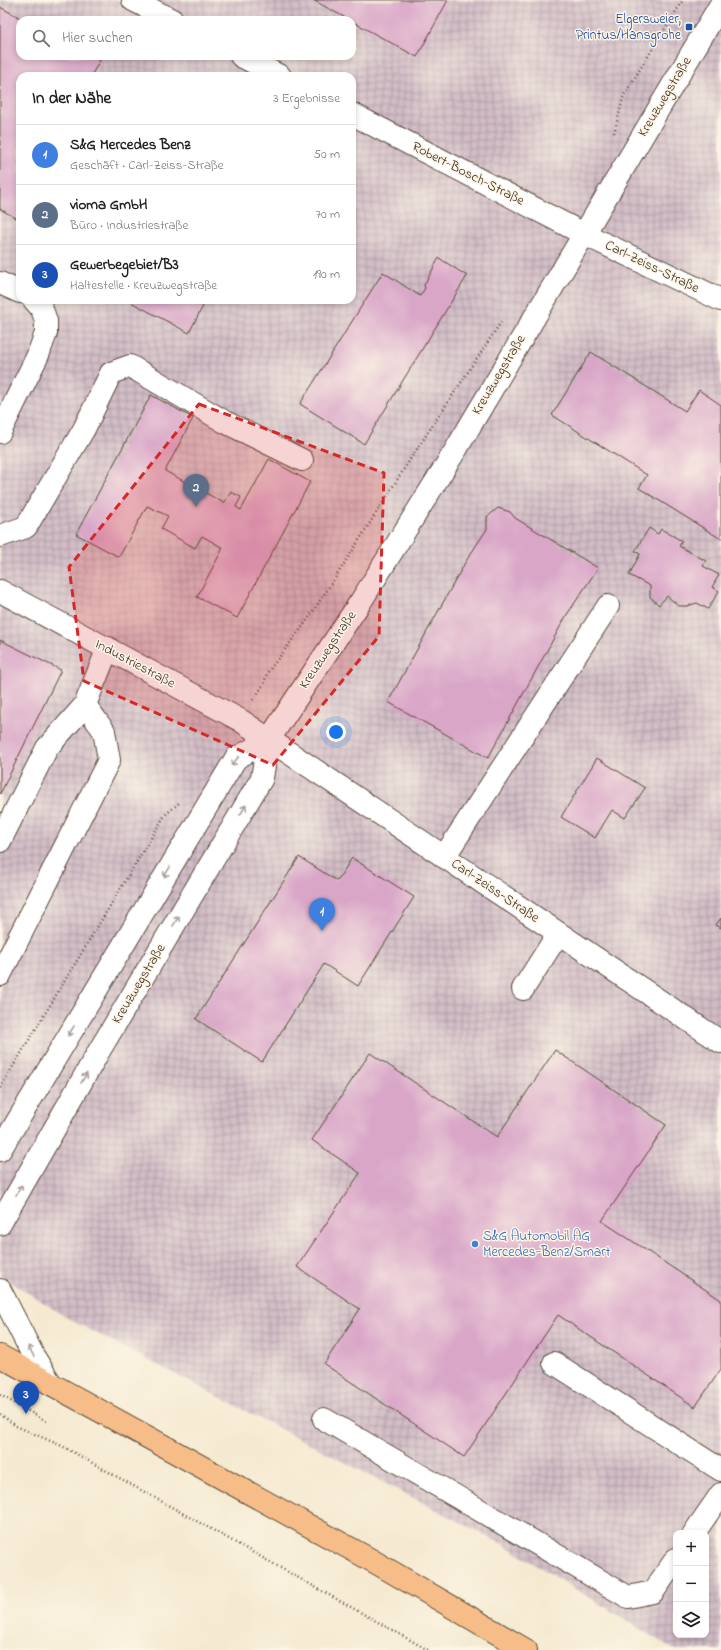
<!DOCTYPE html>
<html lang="de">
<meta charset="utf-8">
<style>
body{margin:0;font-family:"Indie Flower",sans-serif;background:#f2f2f2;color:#202124}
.controls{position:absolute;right:12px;bottom:12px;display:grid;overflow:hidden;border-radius:8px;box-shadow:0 2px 6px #0003}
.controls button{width:36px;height:36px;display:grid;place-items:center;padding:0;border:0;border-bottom:1px solid #e0e0e0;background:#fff;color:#202124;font:20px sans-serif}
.you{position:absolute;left:336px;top:732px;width:14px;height:14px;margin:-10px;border:3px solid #fff;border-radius:50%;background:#1a73e8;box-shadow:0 0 0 6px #1a73e833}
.badge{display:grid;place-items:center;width:26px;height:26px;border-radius:50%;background:#b45309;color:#fff;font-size:13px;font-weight:700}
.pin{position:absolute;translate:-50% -33px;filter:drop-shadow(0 1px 2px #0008)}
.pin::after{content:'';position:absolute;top:21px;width:14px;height:12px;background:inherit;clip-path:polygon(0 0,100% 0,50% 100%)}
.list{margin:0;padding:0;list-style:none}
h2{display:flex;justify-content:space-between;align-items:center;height:52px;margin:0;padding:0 16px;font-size:17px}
h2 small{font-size:13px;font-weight:400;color:#757577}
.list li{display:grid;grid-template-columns:26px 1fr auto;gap:12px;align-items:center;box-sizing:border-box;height:60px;padding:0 16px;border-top:1px solid #e0e0e0}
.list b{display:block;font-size:15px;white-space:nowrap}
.list p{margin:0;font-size:13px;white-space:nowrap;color:#757577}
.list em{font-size:13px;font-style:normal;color:#757577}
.icon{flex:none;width:22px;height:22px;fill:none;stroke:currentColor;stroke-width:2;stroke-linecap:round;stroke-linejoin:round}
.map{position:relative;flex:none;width:721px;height:1650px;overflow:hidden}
.search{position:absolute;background:#fff;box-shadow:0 2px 6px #0003;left:16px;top:16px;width:340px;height:44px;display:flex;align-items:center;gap:10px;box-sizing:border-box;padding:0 14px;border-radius:12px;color:#757577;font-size:15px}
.panel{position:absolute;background:#fff;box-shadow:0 2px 6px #0003;left:16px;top:72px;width:340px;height:232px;border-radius:12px}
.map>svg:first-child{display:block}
.industrial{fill:url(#industrial-grid);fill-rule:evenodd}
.building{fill:#d9a6c8}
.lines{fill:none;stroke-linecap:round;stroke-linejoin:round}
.minor-casing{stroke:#574739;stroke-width:24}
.major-casing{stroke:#574739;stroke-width:24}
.path{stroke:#574739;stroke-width:2.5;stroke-dasharray:1 3;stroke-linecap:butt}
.minor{stroke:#fff;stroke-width:22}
.major{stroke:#f7bd88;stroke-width:22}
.oneway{stroke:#a79f9a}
.marked{fill:#d62828;fill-opacity:0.2;stroke:#d62828;stroke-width:3;stroke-dasharray:8 5;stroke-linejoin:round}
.transit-dot{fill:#1a4fb4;stroke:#fcf5e5;stroke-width:1.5}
.shop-dot{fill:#3f7fe0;stroke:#fcf5e5;stroke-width:1.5}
.labels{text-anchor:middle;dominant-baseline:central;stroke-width:3;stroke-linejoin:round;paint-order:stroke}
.transit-label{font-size:14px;fill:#164399;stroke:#fcf5e5;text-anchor:end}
.street-label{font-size:14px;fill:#3b2a1e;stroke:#fcf5e5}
.shop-label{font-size:14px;fill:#366cbe;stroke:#fcf5e5;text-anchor:start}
</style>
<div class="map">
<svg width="721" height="1650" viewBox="0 0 721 1650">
<defs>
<pattern id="industrial-grid" width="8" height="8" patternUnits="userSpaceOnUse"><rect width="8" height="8" fill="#d2bdc7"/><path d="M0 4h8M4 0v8" fill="none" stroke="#ac9aa1"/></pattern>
</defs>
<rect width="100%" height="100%" fill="#fcf5e5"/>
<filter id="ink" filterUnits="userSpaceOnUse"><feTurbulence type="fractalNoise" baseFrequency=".025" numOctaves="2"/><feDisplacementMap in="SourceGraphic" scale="8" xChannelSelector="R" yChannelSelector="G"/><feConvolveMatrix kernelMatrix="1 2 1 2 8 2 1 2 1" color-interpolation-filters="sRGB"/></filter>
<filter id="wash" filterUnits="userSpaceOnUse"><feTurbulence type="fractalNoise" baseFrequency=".012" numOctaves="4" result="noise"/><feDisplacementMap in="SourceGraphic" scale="16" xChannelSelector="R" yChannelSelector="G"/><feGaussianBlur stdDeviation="0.9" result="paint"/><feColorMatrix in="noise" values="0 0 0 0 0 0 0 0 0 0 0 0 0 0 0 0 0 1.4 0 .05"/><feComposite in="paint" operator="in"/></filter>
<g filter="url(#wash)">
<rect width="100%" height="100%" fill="#f5ead1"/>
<!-- industrial -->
<path class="industrial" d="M 0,0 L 721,0 L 721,1650 L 675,1650 L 502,1544 L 69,1319 L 0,1275 ZM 20,20 L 352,20 L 352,56 L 20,56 ZM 20,76 L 352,76 L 352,300 L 20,300 ZM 676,1533 L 706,1533 L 706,1635 L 676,1635 Z"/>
<g id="blocks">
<!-- building -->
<g class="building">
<path d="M 313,0 L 448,0 L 417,57 Z"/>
<path d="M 0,7 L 24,20 L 20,20 L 20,56 L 92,56 L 100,60 L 91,76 L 20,76 L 20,222 L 16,218 L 0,209 Z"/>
<path d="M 439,258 L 467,276 L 364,444 L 300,404 L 383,272 L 420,296 L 425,288 L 424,285 Z"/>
<path d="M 127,300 L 206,300 L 189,333 Z"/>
<path d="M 591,352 L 685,411 L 699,390 L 721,405 L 721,539 L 639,488 L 647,475 L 552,415 Z"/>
<path d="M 151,395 L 193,418 L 165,471 L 224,503 L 231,492 L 241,497 L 236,507 L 241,510 L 269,459 L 310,482 L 237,618 L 197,597 L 223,548 L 202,536 L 195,548 L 161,529 L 168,516 L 147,506 L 119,557 L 76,534 Z"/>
<path d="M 498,508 L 510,512 L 515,518 L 598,568 L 566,616 L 488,758 L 388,702 L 466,561 L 487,529 L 487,517 Z"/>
<path d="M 649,528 L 658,534 L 661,529 L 682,541 L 679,546 L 706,561 L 703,566 L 719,575 L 712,587 L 719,591 L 708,609 L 697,603 L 687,606 L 679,606 L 667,596 L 659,605 L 650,597 L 650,586 L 629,575 L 640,554 L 635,551 Z"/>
<path d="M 0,640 L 61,670 L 0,794 Z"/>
<path d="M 597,758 L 645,788 L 625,818 L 612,810 L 595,838 L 561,817 Z"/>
<path d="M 299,857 L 337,881 L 352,858 L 414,897 L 358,986 L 324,964 L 262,1062 L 196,1019 Z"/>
<path d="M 721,918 L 721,928 L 716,925 Z"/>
<path d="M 555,1050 L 666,1125 L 602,1221 L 721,1300 L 721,1369 L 695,1407 L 558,1315 L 464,1457 L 324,1364 L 360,1309 L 297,1267 L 360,1173 L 312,1140 L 370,1053 L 497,1137 Z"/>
</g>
</g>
</g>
<g filter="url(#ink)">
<use href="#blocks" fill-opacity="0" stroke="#574739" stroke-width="1"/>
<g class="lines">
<defs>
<g id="minor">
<path d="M 133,0 L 172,20"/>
<path d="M 241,56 L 280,76"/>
<path d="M 352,114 L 584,234 L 721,300"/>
<path d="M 0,283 L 20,292"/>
<path d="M 0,432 L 38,355 L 46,333 L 46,321 L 42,309 L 34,300"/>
<path d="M 0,536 L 26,527 L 84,429 L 111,373 L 130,366 L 225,422 L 302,460"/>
<path d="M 0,591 L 240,720 L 721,1042"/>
<path d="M 0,841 L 47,748 L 85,705 L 108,648"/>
<path d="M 444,857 L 608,606"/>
<path d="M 0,975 L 109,760 L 104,731 L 85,705"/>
<path d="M 523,989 L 558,934"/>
<path d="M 0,1150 L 236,758 L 268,741"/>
<path d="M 0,1224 L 99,1051 L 262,778 L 268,741 L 361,601 L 455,451 L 721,4"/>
<path d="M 0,1290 L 34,1357 L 51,1384"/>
<path d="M 554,1363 L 721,1470"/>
<path d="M 324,1419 L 628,1597 L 653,1592 L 676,1559"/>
<path d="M 694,1533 L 721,1494"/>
</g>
<path id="major" d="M 0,1356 L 373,1561 L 526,1650"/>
</defs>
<!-- minor casing -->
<use href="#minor" class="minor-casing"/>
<!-- major casing -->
<use href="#major" class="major-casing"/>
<!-- path -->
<g class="path">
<path d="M 614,133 L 624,95 L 683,0"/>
<path d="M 253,700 L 264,684 L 267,673 L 306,622 L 337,575 L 411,458 L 501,322"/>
<path d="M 0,1088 L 165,815 L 179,803"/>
<path d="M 0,1395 L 48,1422"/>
<path d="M 0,1414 L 16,1426 L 62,1446 L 428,1650"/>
</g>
<!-- minor -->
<use href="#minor" class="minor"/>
<!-- major -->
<use href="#major" class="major"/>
</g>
<!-- one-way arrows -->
<defs><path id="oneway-shaft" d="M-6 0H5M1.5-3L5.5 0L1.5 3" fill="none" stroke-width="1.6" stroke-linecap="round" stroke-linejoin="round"/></defs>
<g class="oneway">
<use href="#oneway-shaft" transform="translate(235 761) rotate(130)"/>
<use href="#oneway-shaft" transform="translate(243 810) rotate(-59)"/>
<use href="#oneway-shaft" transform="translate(167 872) rotate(121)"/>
<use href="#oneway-shaft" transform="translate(176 921) rotate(-59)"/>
<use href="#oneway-shaft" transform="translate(71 1031) rotate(121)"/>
<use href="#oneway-shaft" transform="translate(84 1078) rotate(-60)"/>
<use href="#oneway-shaft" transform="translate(19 1190) rotate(-60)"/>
<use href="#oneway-shaft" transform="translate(31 1351) rotate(-118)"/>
</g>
</g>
<!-- marked area -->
<path class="marked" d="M 199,404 L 384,473 L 379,636 L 273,765 L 84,681 L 69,567 Z"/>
<!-- markers -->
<rect class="transit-dot" x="685" y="23" width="8" height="8" rx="2"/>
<circle class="shop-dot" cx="475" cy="1244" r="4"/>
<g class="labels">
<!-- transit labels -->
<g class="transit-label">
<text x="681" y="19">Elgersweier,<tspan x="681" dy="16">Printus/Hansgrohe</tspan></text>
</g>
<!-- street labels -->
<g class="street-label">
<text transform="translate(665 97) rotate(-59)">Kreuzwegstraße</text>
<text transform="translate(468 174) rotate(27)">Robert-Bosch-Straße</text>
<text transform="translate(652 267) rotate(26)">Carl-Zeiss-Straße</text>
<text transform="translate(499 375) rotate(-59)">Kreuzwegstraße</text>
<text transform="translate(328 650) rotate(-56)">Kreuzwegstraße</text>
<text transform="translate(135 664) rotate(28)">Industriestraße</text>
<text transform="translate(495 891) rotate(34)">Carl-Zeiss-Straße</text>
<text transform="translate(139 984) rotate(-59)">Kreuzwegstraße</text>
</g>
<!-- shop labels -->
<g class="shop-label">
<text x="483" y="1236">S&amp;G Automobil AG<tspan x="483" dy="16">Mercedes-Benz/Smart</tspan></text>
</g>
</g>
</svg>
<div class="controls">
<button>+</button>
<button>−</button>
<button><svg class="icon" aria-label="layers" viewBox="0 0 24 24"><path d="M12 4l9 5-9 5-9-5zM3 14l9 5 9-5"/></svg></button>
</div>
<div class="you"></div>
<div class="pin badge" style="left:322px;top:931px;background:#3f7fe0">1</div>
<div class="pin badge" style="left:196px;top:507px;background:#5c6f8a">2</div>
<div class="pin badge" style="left:26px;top:1414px;background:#1a4fb4">3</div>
<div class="search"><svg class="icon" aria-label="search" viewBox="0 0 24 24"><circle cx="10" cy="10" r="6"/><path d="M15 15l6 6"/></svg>Hier suchen</div>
<section class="panel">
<h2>In der Nähe<small>3 Ergebnisse</small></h2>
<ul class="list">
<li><span class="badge" style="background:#3f7fe0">1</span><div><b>S&amp;G Mercedes Benz</b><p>Geschäft · Carl-Zeiss-Straße</p></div><em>50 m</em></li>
<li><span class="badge" style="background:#5c6f8a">2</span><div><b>vioma GmbH</b><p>Büro · Industriestraße</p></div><em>70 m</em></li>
<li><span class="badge" style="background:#1a4fb4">3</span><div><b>Gewerbegebiet/B3</b><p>Haltestelle · Kreuzwegstraße</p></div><em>190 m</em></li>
</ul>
</section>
</div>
